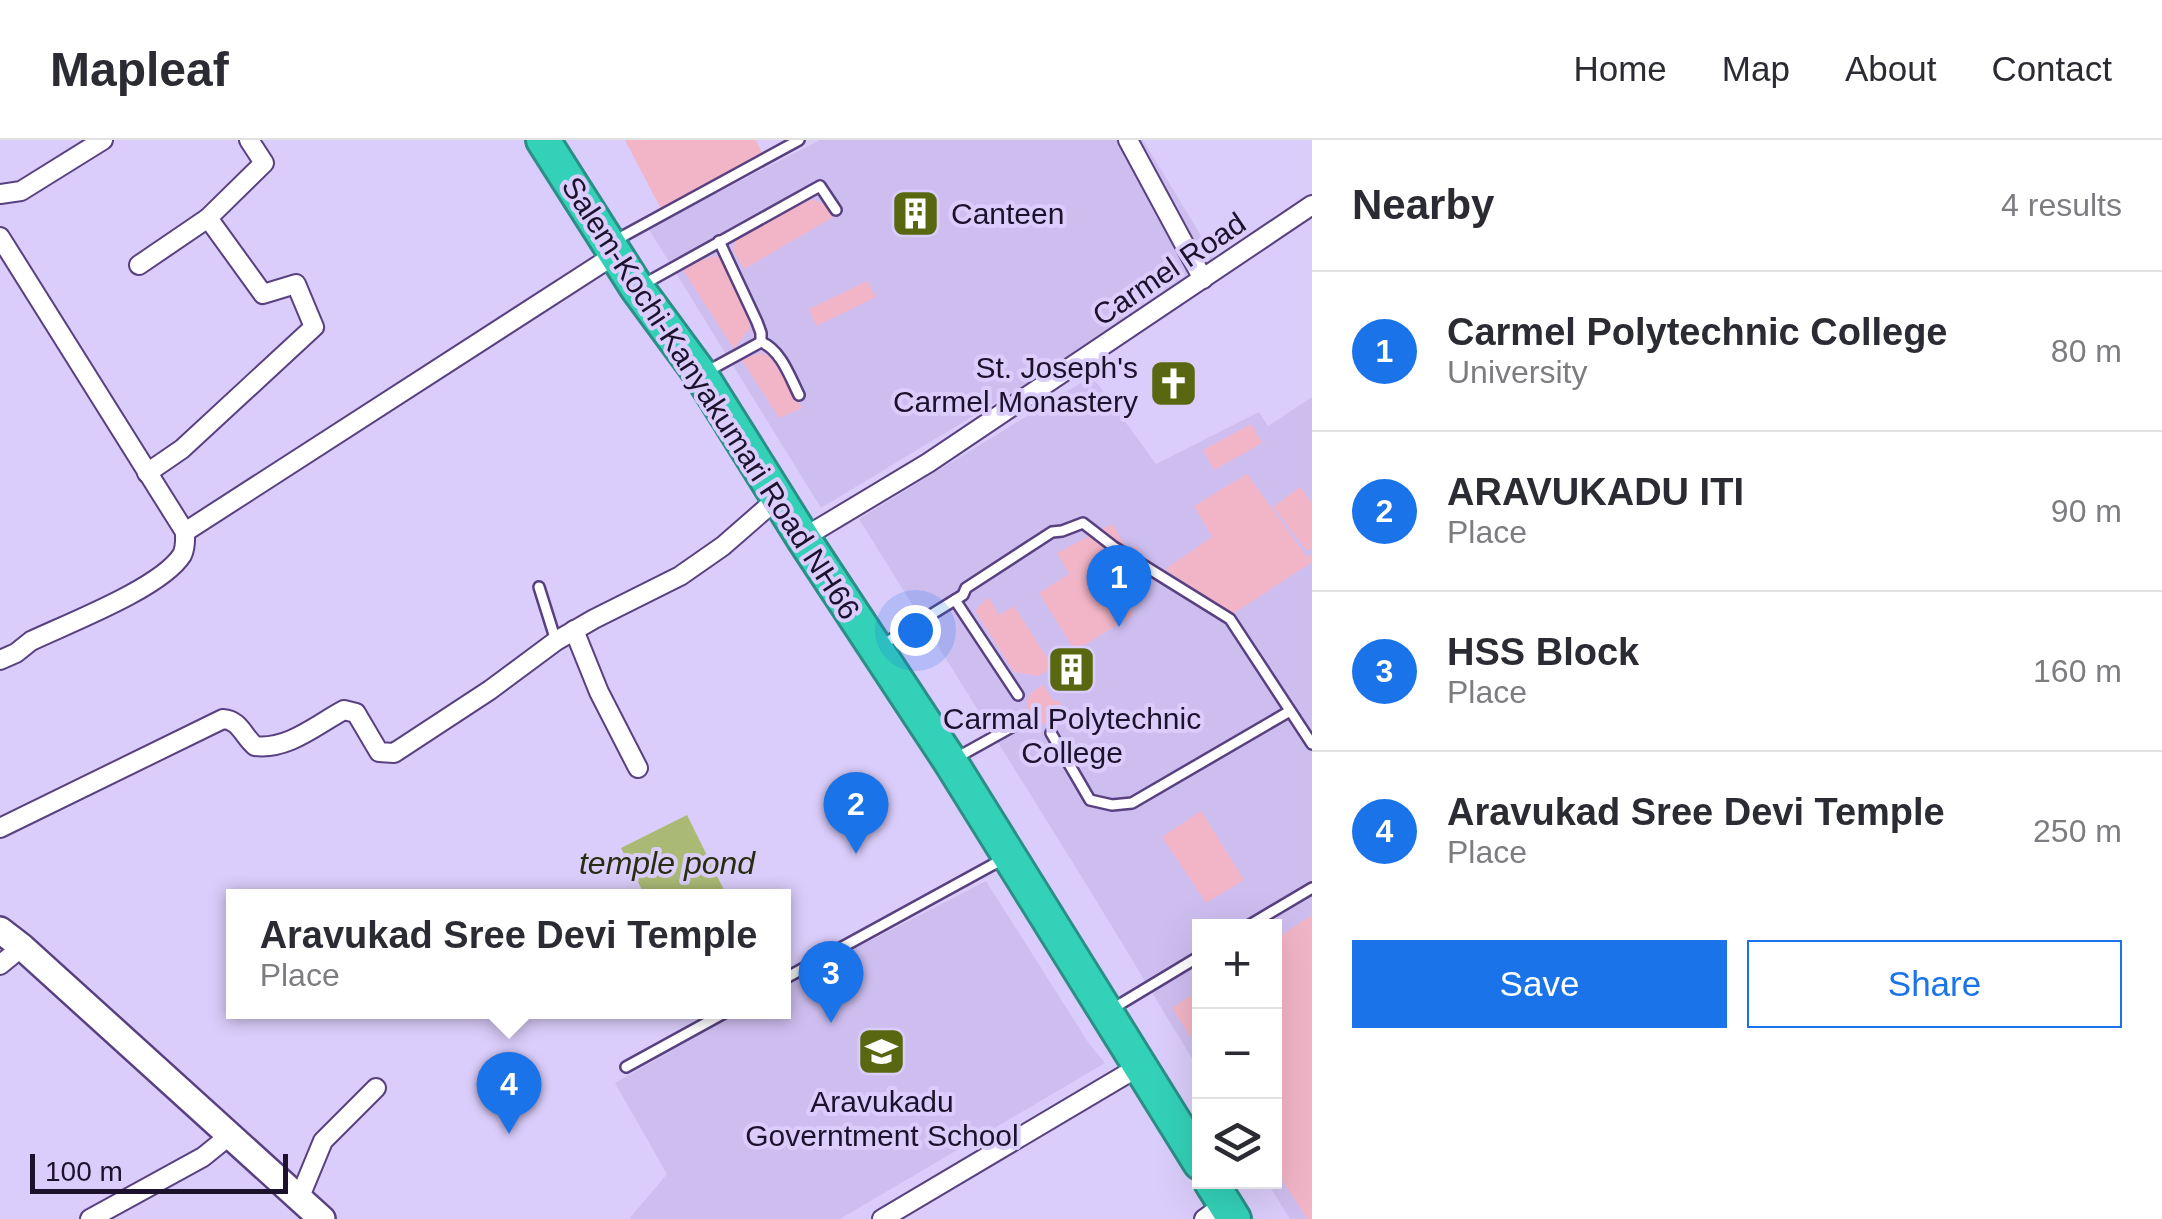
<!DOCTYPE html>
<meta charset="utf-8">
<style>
body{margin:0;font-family:Arial,sans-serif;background:#f7f7f7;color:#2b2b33}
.controls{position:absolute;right:30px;bottom:30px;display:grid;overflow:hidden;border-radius:0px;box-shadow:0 10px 40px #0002}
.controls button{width:90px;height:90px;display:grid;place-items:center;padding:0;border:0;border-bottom:2px solid #e1e1e2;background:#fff;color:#2b2b33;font:50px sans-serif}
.scale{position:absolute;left:30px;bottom:25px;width:258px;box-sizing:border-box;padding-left:10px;border:5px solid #1c122d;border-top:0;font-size:28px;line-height:35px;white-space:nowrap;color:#1c122d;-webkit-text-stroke:8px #dbcdfb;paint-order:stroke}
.you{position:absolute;left:915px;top:490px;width:35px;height:35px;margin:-25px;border:8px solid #fff;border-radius:50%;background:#1a73e8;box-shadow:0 0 0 15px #1a73e833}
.badge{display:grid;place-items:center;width:65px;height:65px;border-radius:50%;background:#1a73e8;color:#fff;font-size:32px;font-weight:700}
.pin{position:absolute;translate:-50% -82px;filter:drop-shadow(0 2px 5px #0008)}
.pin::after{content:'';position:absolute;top:52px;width:35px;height:30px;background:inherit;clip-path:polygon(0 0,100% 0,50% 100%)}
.popup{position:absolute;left:226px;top:749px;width:565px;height:130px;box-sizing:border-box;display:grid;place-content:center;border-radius:0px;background:#fff;filter:drop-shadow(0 2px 8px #0005);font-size:32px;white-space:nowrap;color:#7c7c81}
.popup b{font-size:38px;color:#2b2b33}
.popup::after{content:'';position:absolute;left:50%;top:100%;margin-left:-20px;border:20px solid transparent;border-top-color:#fff}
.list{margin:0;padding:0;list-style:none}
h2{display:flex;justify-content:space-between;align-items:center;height:130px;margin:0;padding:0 40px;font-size:42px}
h2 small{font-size:32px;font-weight:400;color:#7c7c81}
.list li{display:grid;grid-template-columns:65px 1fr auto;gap:30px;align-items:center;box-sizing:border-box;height:160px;padding:0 40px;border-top:2px solid #e1e1e2}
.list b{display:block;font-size:38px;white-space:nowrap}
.list p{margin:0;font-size:32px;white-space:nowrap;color:#7c7c81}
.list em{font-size:32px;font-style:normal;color:#7c7c81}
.actions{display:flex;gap:20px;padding:30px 40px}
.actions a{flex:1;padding:22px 0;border:2px solid #1a73e8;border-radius:0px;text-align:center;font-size:35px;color:#1a73e8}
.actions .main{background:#1a73e8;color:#fff}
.icon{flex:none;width:55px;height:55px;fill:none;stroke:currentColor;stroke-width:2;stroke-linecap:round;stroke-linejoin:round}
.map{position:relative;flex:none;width:1312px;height:1079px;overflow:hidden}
header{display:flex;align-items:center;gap:60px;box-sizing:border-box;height:140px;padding:0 50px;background:#fff;border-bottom:2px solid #e1e1e2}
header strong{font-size:48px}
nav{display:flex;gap:55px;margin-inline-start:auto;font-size:35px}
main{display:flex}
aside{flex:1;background:#fff}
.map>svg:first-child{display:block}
.built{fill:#cebef0}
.green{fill:#f2b5c7}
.water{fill:#aaba75}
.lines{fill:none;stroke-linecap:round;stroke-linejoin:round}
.lane-casing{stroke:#584081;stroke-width:14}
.street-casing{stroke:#584081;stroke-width:22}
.secondary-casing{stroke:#584081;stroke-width:30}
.highway-casing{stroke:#2b8e87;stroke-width:38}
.lane{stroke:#fff;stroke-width:9}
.street{stroke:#fff;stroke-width:18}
.secondary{stroke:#fff;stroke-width:25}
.highway{stroke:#33d1b8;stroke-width:32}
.labels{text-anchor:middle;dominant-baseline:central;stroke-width:8;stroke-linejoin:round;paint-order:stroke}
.poi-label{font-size:30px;fill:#1c122d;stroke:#dbcdfb}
.street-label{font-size:30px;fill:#1c122d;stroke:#dbcdfb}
.water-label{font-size:32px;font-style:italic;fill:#272d0f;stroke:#dbcdfb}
</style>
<header>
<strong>Mapleaf</strong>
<nav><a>Home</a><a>Map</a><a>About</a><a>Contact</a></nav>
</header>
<main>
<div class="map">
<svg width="1312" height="1079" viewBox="0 0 1312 1079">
<rect width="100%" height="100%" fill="#dbcdfb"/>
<!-- built -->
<g class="built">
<path d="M 820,0 L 1143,0 L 1220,127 L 821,368 L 648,88 Z"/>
<path d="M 1092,236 L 1156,324 L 1259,272 L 1268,286 L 1312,257 L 1312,1079 L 1290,1079 L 1267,1042 L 1274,1042 L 1274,786 L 1200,786 L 1199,930 L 1086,744 L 859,379 Z"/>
<path d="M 986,741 L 1088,902 L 1105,923 L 840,1079 L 629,1079 L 667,1034 L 615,943 L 739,872 L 784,872 L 784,845 Z"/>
</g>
<!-- green -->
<g class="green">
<path d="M 625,0 L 756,0 L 763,15 L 661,69 Z"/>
<path d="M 812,59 L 826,65 L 833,77 L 744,129 L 733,110 L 737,96 Z"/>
<path d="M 711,117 L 719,117 L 724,122 L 749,176 L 750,188 L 734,209 L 681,127 Z"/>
<path d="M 867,141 L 876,157 L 816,186 L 809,169 Z"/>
<path d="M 763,213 L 772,219 L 802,268 L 779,278 L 742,220 L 754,215 Z"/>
<path d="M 1251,284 L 1262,303 L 1214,330 L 1203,310 Z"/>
<path d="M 1247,334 L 1307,417 L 1312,414 L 1312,422 L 1231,475 L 1165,429 L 1212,397 L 1194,366 Z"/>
<path d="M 1300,347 L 1312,363 L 1312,407 L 1307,411 L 1273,367 Z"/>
<path d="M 1112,384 L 1128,410 L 1136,406 L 1154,438 L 1123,458 L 1133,475 L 1075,511 L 1039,453 L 1069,434 L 1057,413 Z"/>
<path d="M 988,457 L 999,475 L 1014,466 L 1053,527 L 1038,536 L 1014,532 L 975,471 Z"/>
<path d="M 1043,545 L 1053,560 L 1060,561 L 1062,572 L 1049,584 L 1039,583 L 1030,579 C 1023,563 1028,552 1043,545 Z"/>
<path d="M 1201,671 L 1244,740 L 1206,763 L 1162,697 Z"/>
<path d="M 1312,775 L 1312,1079 L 1307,1079 L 1275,1029 L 1274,800 Z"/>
<path d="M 1199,850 L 1199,911 L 1172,868 Z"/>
</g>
<!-- water -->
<path class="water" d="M 687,675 L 727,756 L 645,756 L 621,708 Z"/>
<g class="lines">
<defs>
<g id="lane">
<path d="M 616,100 L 799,0"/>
<path d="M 719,101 L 757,182 L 761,193 L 761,202"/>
<path d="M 644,144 L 820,46 L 836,70"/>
<path d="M 761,202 C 781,210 790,237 799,255"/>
<path d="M 706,232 L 761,202"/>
<path d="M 539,447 L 556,501"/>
<path d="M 955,460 L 1018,555"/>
<path d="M 882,505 L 963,455 L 966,448 L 1052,392 L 1062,391 L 1083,383 L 1114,407 L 1230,479 L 1312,604"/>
<path d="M 1051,593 L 1090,660 L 1112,665 L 1132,663 L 1290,571"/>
<path d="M 956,618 L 1019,583"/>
<path d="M 1248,786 L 1312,748"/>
<path d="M 784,839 L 1005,718"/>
<path d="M 1112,869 L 1200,816"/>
<path d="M 626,927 L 726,872"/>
</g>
<g id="street">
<path d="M 1128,0 L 1203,139"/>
<path d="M 0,54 L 21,51 L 103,0"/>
<path d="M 0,97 L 185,392 C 185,400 186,407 182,415 C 161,448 69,483 31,501 L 16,513 L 0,520"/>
<path d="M 139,125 L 208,78"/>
<path d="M 147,333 L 182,309 L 314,187 L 296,144 L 263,154 L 208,78 L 264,23 L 249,0"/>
<path d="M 185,392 L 616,114"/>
<path d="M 803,398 L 928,323 L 1312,65"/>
<path d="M 574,490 L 599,552 L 638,628"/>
<path d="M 0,688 L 223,579 C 240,580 243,596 255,606 C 288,610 316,585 344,570 L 356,573 L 379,612 L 394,613 L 490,550 L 556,501 L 594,479 L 680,436 L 723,406 L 778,358"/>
<path d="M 0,825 L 22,807"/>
<path d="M 299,1059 L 323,1001 L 376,948"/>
<path d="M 90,1079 L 203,1017 L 229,996"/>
<path d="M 882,1079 L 1140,926"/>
<path d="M 1204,1079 L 1225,1064"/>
</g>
<path id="secondary" d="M 0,790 L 22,807 L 322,1079"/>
<g id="highway">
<path d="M 543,0 L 637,148 L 701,235 L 803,398 L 950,621 L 1200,1023"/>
<path d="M 1211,1042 L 1234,1079"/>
</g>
</defs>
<!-- lane casing -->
<use href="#lane" class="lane-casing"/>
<!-- street casing -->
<use href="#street" class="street-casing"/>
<!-- secondary casing -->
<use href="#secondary" class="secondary-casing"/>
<!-- highway casing -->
<use href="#highway" class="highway-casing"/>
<!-- lane -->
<use href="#lane" class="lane"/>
<!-- street -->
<use href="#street" class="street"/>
<!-- secondary -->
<use href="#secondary" class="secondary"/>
<!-- highway -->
<use href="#highway" class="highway"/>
</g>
<!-- icons -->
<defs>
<symbol id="building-square" viewBox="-11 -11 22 22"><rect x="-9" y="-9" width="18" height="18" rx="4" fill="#596810" stroke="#dbcdfb"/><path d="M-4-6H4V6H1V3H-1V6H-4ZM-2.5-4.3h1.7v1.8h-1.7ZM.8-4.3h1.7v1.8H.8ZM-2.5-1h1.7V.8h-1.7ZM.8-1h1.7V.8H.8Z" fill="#fff"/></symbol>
<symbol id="church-square" viewBox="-11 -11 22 22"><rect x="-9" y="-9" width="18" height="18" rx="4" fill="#596810" stroke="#dbcdfb"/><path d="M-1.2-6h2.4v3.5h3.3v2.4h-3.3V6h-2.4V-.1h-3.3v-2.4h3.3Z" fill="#fff"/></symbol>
<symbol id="school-square" viewBox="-11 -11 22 22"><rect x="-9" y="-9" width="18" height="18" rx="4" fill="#596810" stroke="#dbcdfb"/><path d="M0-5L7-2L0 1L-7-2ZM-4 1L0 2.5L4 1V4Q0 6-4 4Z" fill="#fff"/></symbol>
</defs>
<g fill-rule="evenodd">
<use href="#building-square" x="888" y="46" width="55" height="55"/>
<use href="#church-square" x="1146" y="216" width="55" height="55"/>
<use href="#building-square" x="1044" y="502" width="55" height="55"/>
<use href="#school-square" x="854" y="884" width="55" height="55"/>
</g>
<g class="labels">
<!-- poi labels -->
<g class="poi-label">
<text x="951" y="73" text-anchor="start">Canteen</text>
<text x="1138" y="227" text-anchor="end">St. Joseph's<tspan x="1138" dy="34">Carmel Monastery</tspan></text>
<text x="1072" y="578">Carmal Polytechnic<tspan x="1072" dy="34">College</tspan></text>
<text x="882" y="961">Aravukadu<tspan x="882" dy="34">Governtment School</tspan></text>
</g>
<!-- street labels -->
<g class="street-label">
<text transform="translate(1169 129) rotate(-34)">Carmel Road</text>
<text transform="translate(711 258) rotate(57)">Salem-Kochi-Kanyakumari Road NH66</text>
</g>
<!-- water labels -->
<g class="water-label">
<text x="667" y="723">temple pond</text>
</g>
</g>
</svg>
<div class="controls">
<button>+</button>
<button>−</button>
<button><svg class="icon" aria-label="layers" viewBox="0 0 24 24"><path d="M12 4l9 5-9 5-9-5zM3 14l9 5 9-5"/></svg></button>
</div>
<div class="scale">100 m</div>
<div class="you"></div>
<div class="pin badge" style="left:1119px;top:487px">1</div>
<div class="pin badge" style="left:856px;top:714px">2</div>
<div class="pin badge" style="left:831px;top:883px">3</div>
<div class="pin badge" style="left:509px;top:994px">4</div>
<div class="popup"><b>Aravukad Sree Devi Temple</b>Place</div>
</div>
<aside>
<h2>Nearby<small>4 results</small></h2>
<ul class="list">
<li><span class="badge">1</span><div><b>Carmel Polytechnic College</b><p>University</p></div><em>80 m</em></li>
<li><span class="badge">2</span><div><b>ARAVUKADU ITI</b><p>Place</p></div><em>90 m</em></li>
<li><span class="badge">3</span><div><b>HSS Block</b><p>Place</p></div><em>160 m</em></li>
<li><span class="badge">4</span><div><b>Aravukad Sree Devi Temple</b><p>Place</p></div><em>250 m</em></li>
</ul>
<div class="actions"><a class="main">Save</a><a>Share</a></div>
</aside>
</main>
